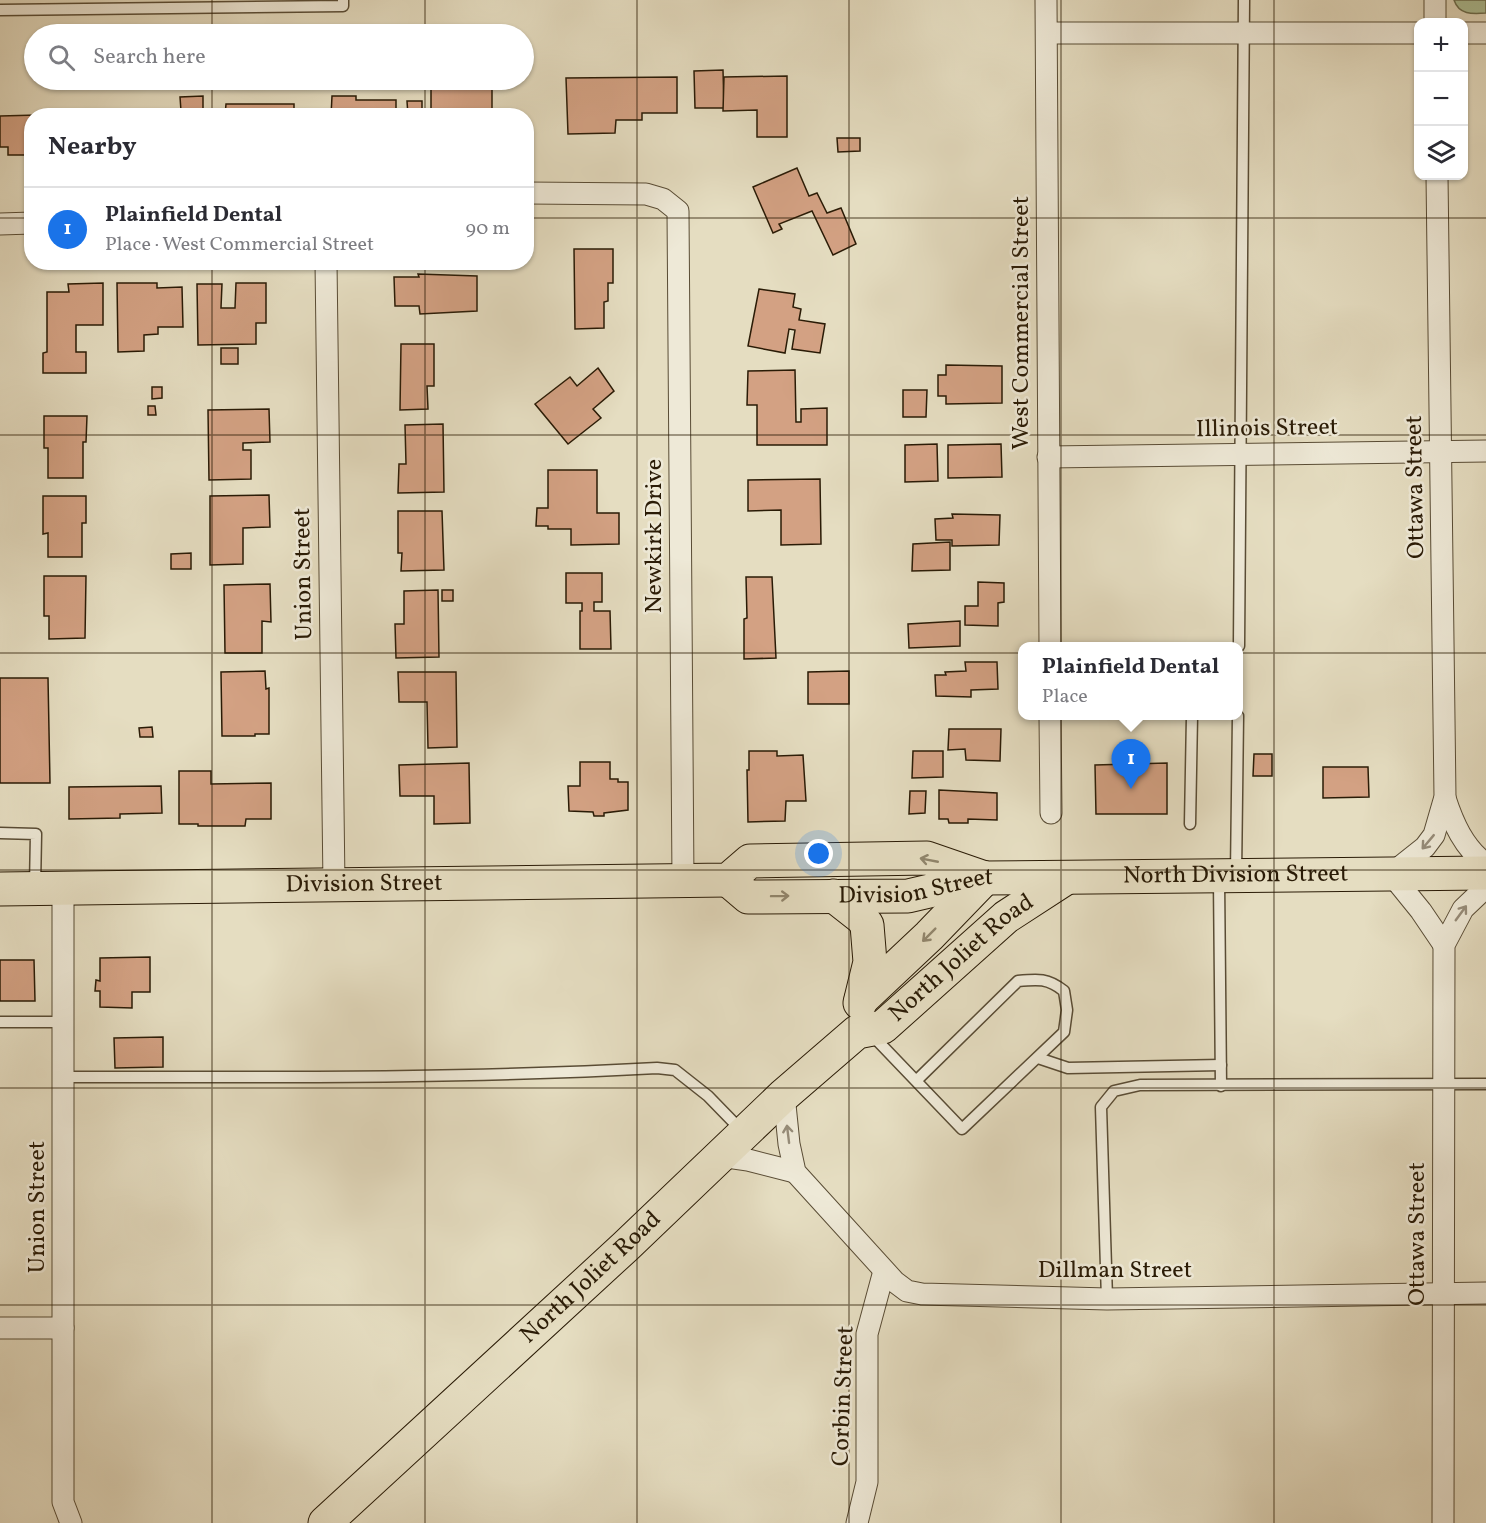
<!DOCTYPE html>
<meta charset="utf-8">
<style>
body{margin:0;font-family:Vollkorn,serif;background:#f2f2f3;color:#2b2b33}
.controls{position:absolute;right:18px;top:18px;display:grid;overflow:hidden;border-radius:12px;box-shadow:0 2px 4px #0004}
.controls button{width:54px;height:54px;display:grid;place-items:center;padding:0;border:0;border-bottom:2px solid #e1e1e2;background:#fff;color:#2b2b33;font:30px sans-serif}
.you{position:absolute;left:819px;top:854px;width:21px;height:21px;margin:-15px;border:4px solid #fff;border-radius:50%;background:#1a73e8;box-shadow:0 0 0 9px #1a73e833}
.badge{display:grid;place-items:center;width:39px;height:39px;border-radius:50%;background:#1a73e8;color:#fff;font-size:20px;font-weight:700}
.pin{position:absolute;translate:-50% -50px;filter:drop-shadow(0 2px 3px #0008)}
.pin::after{content:'';position:absolute;top:32px;width:21px;height:18px;background:inherit;clip-path:polygon(0 0,100% 0,50% 100%)}
.popup{position:absolute;left:1018px;top:642px;width:225px;height:78px;box-sizing:border-box;display:grid;place-content:center;border-radius:12px;background:#fff;filter:drop-shadow(0 2px 4px #0005);font-size:20px;white-space:nowrap;color:#7c7c81}
.popup b{font-size:22px;color:#2b2b33}
.popup::after{content:'';position:absolute;left:50%;top:100%;margin-left:-12px;border:12px solid transparent;border-top-color:#fff}
.list{margin:0;padding:0;list-style:none}
h2{display:flex;justify-content:space-between;align-items:center;height:78px;margin:0;padding:0 24px;font-size:26px}
h2 small{font-size:20px;font-weight:400;color:#7c7c81}
.list li{display:grid;grid-template-columns:39px 1fr auto;gap:18px;align-items:center;box-sizing:border-box;height:84px;padding:0 24px;border-top:2px solid #e1e1e2}
.list b{display:block;font-size:22px;white-space:nowrap}
.list p{margin:0;font-size:20px;white-space:nowrap;color:#7c7c81}
.list em{font-size:20px;font-style:normal;color:#7c7c81}
.icon{flex:none;width:33px;height:33px;fill:none;stroke:currentColor;stroke-width:2;stroke-linecap:round;stroke-linejoin:round}
.map{position:relative;flex:none;width:1486px;height:1523px;overflow:hidden}
.search{position:absolute;background:#fff;box-shadow:0 2px 4px #0004;left:24px;top:24px;width:510px;height:66px;display:flex;align-items:center;gap:15px;box-sizing:border-box;padding:0 21px;border-radius:33px;color:#7c7c81;font-size:22px}
.panel{position:absolute;background:#fff;box-shadow:0 2px 4px #0004;left:24px;top:108px;width:510px;height:162px;border-radius:24px}
.map>svg:first-child{display:block}
.green{fill:#aec298;stroke:#6c6e4f;stroke-width:1.5}
.building{fill:#d3a183;stroke:#2a1b06;stroke-width:1.5}
.lines{fill:none;stroke-linecap:round;stroke-linejoin:round}
.service-casing{stroke:#594c35;stroke-width:13}
.minor-casing{stroke:#594c35;stroke-width:23}
.primary-casing{stroke:#2a1b06;stroke-width:35}
.service{stroke:#eee9d7;stroke-width:10}
.minor{stroke:#eee9d7;stroke-width:21}
.primary{stroke:#e5ddc1;stroke-width:33}
.oneway{stroke:#968c79}
.oneway2{stroke:#91866d}
.grid{fill:none;stroke:#2a1b06;stroke-width:1.5;stroke-opacity:0.55}
.labels{text-anchor:middle;dominant-baseline:central;stroke-width:5;stroke-linejoin:round;paint-order:stroke}
.street-label{font-size:24px;fill:#2a1b06;stroke:#eee9d7}
</style>
<div class="map">
<svg width="1486" height="1523" viewBox="0 0 1486 1523">
<rect width="100%" height="100%" fill="#e5ddc1"/>
<filter id="stains"><feTurbulence type="fractalNoise" baseFrequency=".00333" numOctaves="4"/><feColorMatrix values="0 0 0 0 .2 0 0 0 0 .09 0 0 0 0 .02 0 0 0 .5 -.17"/></filter>
<radialGradient id="worn" r=".72"><stop offset=".6" stop-color="#630" stop-opacity="0"/><stop offset="1" stop-color="#630" stop-opacity=".3"/></radialGradient>
<!-- green -->
<path class="green" d="M 1454,0 L 1486,0 L 1486,13 C 1472,14 1459,15 1454,0 Z"/>
<!-- building -->
<g class="building">
<path d="M 723,70 L 724,108 L 695,108 L 694,71 Z"/>
<path d="M 787,76 L 787,137 L 757,137 L 757,110 L 723,111 L 724,77 Z"/>
<path d="M 677,77 L 677,113 L 642,113 L 642,120 L 616,120 L 615,133 L 568,134 L 566,78 Z"/>
<path d="M 492,86 L 492,116 L 431,116 L 431,89 Z"/>
<path d="M 203,96 L 203,116 L 143,116 L 143,111 L 181,111 L 180,97 Z"/>
<path d="M 332,96 L 356,96 L 356,100 L 396,100 L 396,116 L 331,116 Z"/>
<path d="M 407,101 L 422,101 L 422,116 L 408,116 Z"/>
<path d="M 226,104 L 294,104 L 294,116 L 225,116 Z"/>
<path d="M 53,112 L 82,112 L 82,116 L 54,116 Z"/>
<path d="M 38,115 L 32,116 L 32,155 L 8,155 L 8,147 L 0,147 L 0,116 Z"/>
<path d="M 837,138 L 860,138 L 860,151 L 838,152 Z"/>
<path d="M 797,168 L 809,196 L 817,193 L 827,213 L 841,208 L 856,244 L 833,255 L 812,211 L 779,224 L 782,229 L 773,233 L 753,187 Z"/>
<path d="M 574,249 L 613,249 L 613,283 L 608,283 L 608,301 L 604,302 L 604,328 L 575,329 Z"/>
<path d="M 418,274 L 477,276 L 477,311 L 420,314 L 419,306 L 395,306 L 394,277 L 419,277 Z"/>
<path d="M 103,283 L 103,325 L 76,325 L 76,352 L 86,352 L 86,373 L 43,373 L 43,353 L 47,352 L 47,292 L 69,292 L 68,284 Z"/>
<path d="M 117,283 L 157,283 L 157,288 L 182,287 L 183,327 L 158,327 L 158,334 L 144,335 L 144,351 L 118,352 Z"/>
<path d="M 236,283 L 266,283 L 266,323 L 256,323 L 256,344 L 198,345 L 197,284 L 222,284 L 221,308 L 235,308 Z"/>
<path d="M 759,289 L 795,294 L 793,307 L 801,309 L 799,320 L 825,324 L 820,353 L 792,349 L 795,330 L 789,329 L 785,353 L 748,346 Z"/>
<path d="M 401,344 L 434,344 L 434,386 L 427,386 L 428,409 L 400,410 Z"/>
<rect x="221" y="348" width="17" height="16"/>
<path d="M 946,365 L 1002,366 L 1002,403 L 946,404 L 946,396 L 938,396 L 938,375 L 946,375 Z"/>
<path d="M 598,368 L 614,391 L 593,409 L 601,418 L 568,444 L 535,404 L 570,377 L 577,386 Z"/>
<path d="M 795,370 L 796,422 L 801,422 L 801,409 L 827,408 L 827,445 L 757,445 L 757,405 L 747,405 L 748,371 Z"/>
<path d="M 152,387 L 162,387 L 162,398 L 152,399 Z"/>
<path d="M 903,390 L 927,390 L 926,417 L 903,417 Z"/>
<path d="M 148,406 L 155,406 L 156,415 L 148,415 Z"/>
<path d="M 269,409 L 270,442 L 243,443 L 243,450 L 251,450 L 251,479 L 209,480 L 208,410 Z"/>
<path d="M 44,416 L 87,416 L 86,442 L 83,442 L 83,478 L 48,478 L 48,448 L 44,448 Z"/>
<path d="M 443,424 L 444,492 L 398,493 L 399,464 L 406,464 L 405,425 Z"/>
<path d="M 937,444 L 938,481 L 905,482 L 905,445 Z"/>
<path d="M 1001,444 L 1002,477 L 948,478 L 948,445 Z"/>
<path d="M 548,470 L 597,470 L 597,513 L 619,513 L 619,544 L 571,545 L 571,529 L 548,529 L 548,526 L 536,526 L 537,508 L 548,508 Z"/>
<path d="M 820,479 L 821,544 L 781,545 L 781,510 L 748,511 L 748,480 Z"/>
<path d="M 269,495 L 270,527 L 243,528 L 243,564 L 210,565 L 210,496 Z"/>
<path d="M 43,496 L 86,496 L 86,523 L 82,523 L 82,557 L 48,557 L 48,533 L 43,534 Z"/>
<path d="M 398,511 L 442,511 L 444,570 L 401,571 L 402,553 L 398,553 Z"/>
<path d="M 952,514 L 1000,515 L 999,545 L 952,546 L 952,540 L 936,540 L 935,519 L 953,518 Z"/>
<path d="M 950,542 L 950,570 L 912,571 L 913,544 Z"/>
<path d="M 191,553 L 191,569 L 171,569 L 171,554 Z"/>
<path d="M 566,573 L 602,573 L 602,602 L 594,602 L 594,611 L 610,611 L 611,649 L 580,649 L 580,611 L 582,611 L 582,603 L 566,603 Z"/>
<path d="M 44,576 L 86,576 L 85,638 L 49,639 L 49,616 L 44,616 Z"/>
<path d="M 746,577 L 772,577 L 776,658 L 744,659 L 744,619 L 747,618 Z"/>
<path d="M 978,582 L 1004,583 L 1004,602 L 998,603 L 998,626 L 965,625 L 965,606 L 978,606 Z"/>
<path d="M 270,584 L 271,622 L 262,621 L 262,653 L 225,653 L 224,585 Z"/>
<path d="M 438,590 L 439,657 L 396,658 L 395,624 L 404,624 L 404,591 Z"/>
<rect x="442" y="590" width="11" height="11"/>
<path d="M 960,621 L 960,646 L 909,648 L 908,624 Z"/>
<path d="M 965,662 L 997,662 L 998,689 L 971,690 L 971,697 L 936,696 L 935,675 L 946,675 L 945,672 L 966,671 Z"/>
<path d="M 265,671 L 266,689 L 269,688 L 269,734 L 255,734 L 255,736 L 222,736 L 221,672 Z"/>
<path d="M 849,671 L 849,704 L 808,704 L 808,672 Z"/>
<path d="M 398,672 L 456,672 L 457,747 L 428,748 L 427,702 L 399,702 Z"/>
<path d="M 0,678 L 48,678 L 50,783 L 0,783 Z"/>
<path d="M 152,727 L 153,737 L 140,737 L 139,728 Z"/>
<path d="M 949,729 L 1001,729 L 1000,761 L 966,760 L 965,749 L 948,750 Z"/>
<path d="M 749,751 L 777,751 L 777,756 L 803,755 L 806,801 L 786,801 L 785,821 L 748,822 L 747,770 L 749,770 Z"/>
<path d="M 913,751 L 943,751 L 943,777 L 912,778 Z"/>
<path d="M 1254,754 L 1272,754 L 1272,776 L 1253,776 Z"/>
<path d="M 580,762 L 610,762 L 610,779 L 618,779 L 618,782 L 628,782 L 628,810 L 604,813 L 604,816 L 594,816 L 593,812 L 569,811 L 568,786 L 580,786 Z"/>
<path d="M 469,763 L 470,823 L 434,824 L 434,796 L 400,796 L 399,765 Z"/>
<path d="M 1167,763 L 1167,814 L 1096,814 L 1095,765 Z"/>
<path d="M 1323,767 L 1368,767 L 1369,797 L 1323,798 Z"/>
<path d="M 179,771 L 211,771 L 211,784 L 271,783 L 271,819 L 246,819 L 245,826 L 198,826 L 198,824 L 179,824 Z"/>
<path d="M 161,786 L 162,813 L 120,814 L 120,818 L 69,819 L 69,787 Z"/>
<path d="M 939,790 L 997,793 L 997,820 L 968,819 L 968,823 L 949,823 L 948,819 L 939,819 Z"/>
<path d="M 910,791 L 926,791 L 925,813 L 909,814 Z"/>
<path d="M 150,957 L 150,992 L 132,992 L 132,1008 L 100,1007 L 100,991 L 95,991 L 96,980 L 100,981 L 100,958 Z"/>
<path d="M 0,960 L 34,960 L 35,1001 L 0,1001 Z"/>
<path d="M 163,1037 L 163,1067 L 115,1068 L 114,1038 Z"/>
</g>
<g class="lines">
<defs>
<g id="service">
<path d="M 0,10 L 343,6 L 343,0"/>
<path d="M 1239,646 L 1244,0"/>
<path d="M 1190,824 L 1192,716"/>
<path d="M 0,833 L 36,834 L 35,886"/>
<path d="M 1236,874 L 1238,716"/>
<path d="M 1219,880 L 1221,1086"/>
<path d="M 0,1022 L 64,1022"/>
<path d="M 871,1034 L 962,1129 L 1064,1032 L 1067,1010 L 1064,991 C 1048,978 1038,979 1018,981 L 916,1081"/>
<path d="M 1038,1058 L 1068,1068 L 1221,1065"/>
<path d="M 63,1077 C 261,1077 459,1079 657,1068 L 675,1070 L 708,1096 L 742,1131"/>
<path d="M 1107,1299 L 1101,1107 L 1114,1091 L 1140,1085 L 1486,1084"/>
</g>
<g id="minor">
<path d="M 1046,0 L 1050,646"/>
<path d="M 1435,0 L 1435,22"/>
<path d="M 1047,33 L 1418,33"/>
<path d="M 1464,33 L 1486,33"/>
<path d="M 1437,176 L 1445,797 L 1434,835 L 1425,847 L 1391,874 L 1421,911 L 1444,945"/>
<path d="M 526,193 L 646,194 L 663,199 L 678,211 L 683,881"/>
<path d="M 0,224 L 32,223"/>
<path d="M 326,262 L 334,885"/>
<path d="M 1048,457 L 1486,451"/>
<path d="M 1050,716 L 1051,813"/>
<path d="M 1445,798 C 1453,823 1464,848 1486,864"/>
<path d="M 63,889 L 63,1502 L 71,1523"/>
<path d="M 784,1095 L 789,1144 L 795,1172 L 895,1282 L 907,1291 L 922,1294 L 1107,1299 L 1486,1293"/>
<path d="M 720,1156 L 748,1160 L 795,1172"/>
<path d="M 0,1328 L 63,1328"/>
<path d="M 857,1523 L 867,1482 L 867,1334 L 884,1271"/>
<path d="M 1443,1523 L 1444,945 L 1463,909 L 1486,887"/>
</g>
<g id="primary">
<path id="s1" d="M 728,880 L 748,897 L 908,896 L 985,878 L 1486,873"/>
<path id="s2" d="M 0,889 L 728,880 L 750,861 L 927,858 L 985,878"/>
<path d="M 834,896 L 862,918 L 867,925 L 870,962 L 860,1003"/>
<path d="M 861,1000 L 929,936 L 985,878"/>
<path id="s3" d="M 325,1523 L 625,1247 L 784,1095 L 857,1032 L 883,1027 L 1006,917 L 1066,878"/>
</g>
</defs>
<!-- service casing -->
<use href="#service" class="service-casing"/>
<!-- minor casing -->
<use href="#minor" class="minor-casing"/>
<!-- primary casing -->
<use href="#primary" class="primary-casing"/>
<!-- service -->
<use href="#service" class="service"/>
<!-- minor -->
<use href="#minor" class="minor"/>
<!-- primary -->
<use href="#primary" class="primary"/>
</g>
<!-- one-way arrows -->
<defs><path id="oneway-shaft" d="M-6 0H5M1.5-3L5.5 0L1.5 3" fill="none" stroke-width="1.6" stroke-linecap="round" stroke-linejoin="round" transform="scale(1.5)"/></defs>
<g class="oneway">
<use href="#oneway-shaft" transform="translate(1428 842) rotate(130)"/>
<use href="#oneway-shaft" transform="translate(1461 913) rotate(-54)"/>
<use href="#oneway-shaft" transform="translate(788 1134) rotate(-97)"/>
</g>
<g class="oneway2">
<use href="#oneway-shaft" transform="translate(929 860) rotate(-169)"/>
<use href="#oneway-shaft" transform="translate(780 896) rotate(-1)"/>
<use href="#oneway-shaft" transform="translate(929 935) rotate(135)"/>
</g>
<!-- grid -->
<path class="grid" d="M 212,0 L 212,34M 425,0 L 425,34M 637,0 L 637,1523M 849,0 L 849,1523M 1061,0 L 1061,1523M 1274,0 L 1274,1523M 212,80 L 212,116M 425,80 L 425,116M 0,218 L 32,218M 526,218 L 1486,218M 212,262 L 212,1523M 425,262 L 425,1523M 0,435 L 1486,435M 0,653 L 1486,653M 0,870 L 1486,870M 0,1088 L 1486,1088M 0,1305 L 1486,1305"/>
<g class="labels">
<!-- street labels -->
<g class="street-label">
<text transform="translate(1022 323) rotate(-90)">West Commercial Street</text>
<text transform="translate(1267 429) rotate(-1)">Illinois Street</text>
<text transform="translate(1416 487) rotate(-91)">Ottawa Street</text>
<text transform="translate(655 536) rotate(-90)">Newkirk Drive</text>
<text transform="translate(304 574) rotate(-91)">Union Street</text>
<text stroke="none"><textPath href="#s1" startOffset="516">North Division Street</textPath></text>
<text stroke="none"><textPath href="#s2" startOffset="364">Division Street</textPath></text>
<text stroke="none"><textPath href="#s1" startOffset="195">Division Street</textPath></text>
<text stroke="none"><textPath href="#s3" startOffset="855">North Joliet Road</textPath></text>
<text transform="translate(38 1207) rotate(-90)">Union Street</text>
<text transform="translate(1418 1234) rotate(-90)">Ottawa Street</text>
<text x="1115" y="1271">Dillman Street</text>
<text stroke="none"><textPath href="#s3" startOffset="362">North Joliet Road</textPath></text>
<text transform="translate(844 1396) rotate(-88)">Corbin Street</text>
</g>
</g>
<rect width="100%" height="100%" filter="url(#stains)"/>
<rect width="100%" height="100%" fill="url(#worn)"/>
</svg>
<div class="controls">
<button>+</button>
<button>−</button>
<button><svg class="icon" aria-label="layers" viewBox="0 0 24 24"><path d="M12 4l9 5-9 5-9-5zM3 14l9 5 9-5"/></svg></button>
</div>
<div class="you"></div>
<div class="pin badge" style="left:1131px;top:789px">1</div>
<div class="popup"><b>Plainfield Dental</b>Place</div>
<div class="search"><svg class="icon" aria-label="search" viewBox="0 0 24 24"><circle cx="10" cy="10" r="6"/><path d="M15 15l6 6"/></svg>Search here</div>
<section class="panel">
<h2>Nearby<small></small></h2>
<ul class="list">
<li><span class="badge">1</span><div><b>Plainfield Dental</b><p>Place · West Commercial Street</p></div><em>90 m</em></li>
</ul>
</section>
</div>
